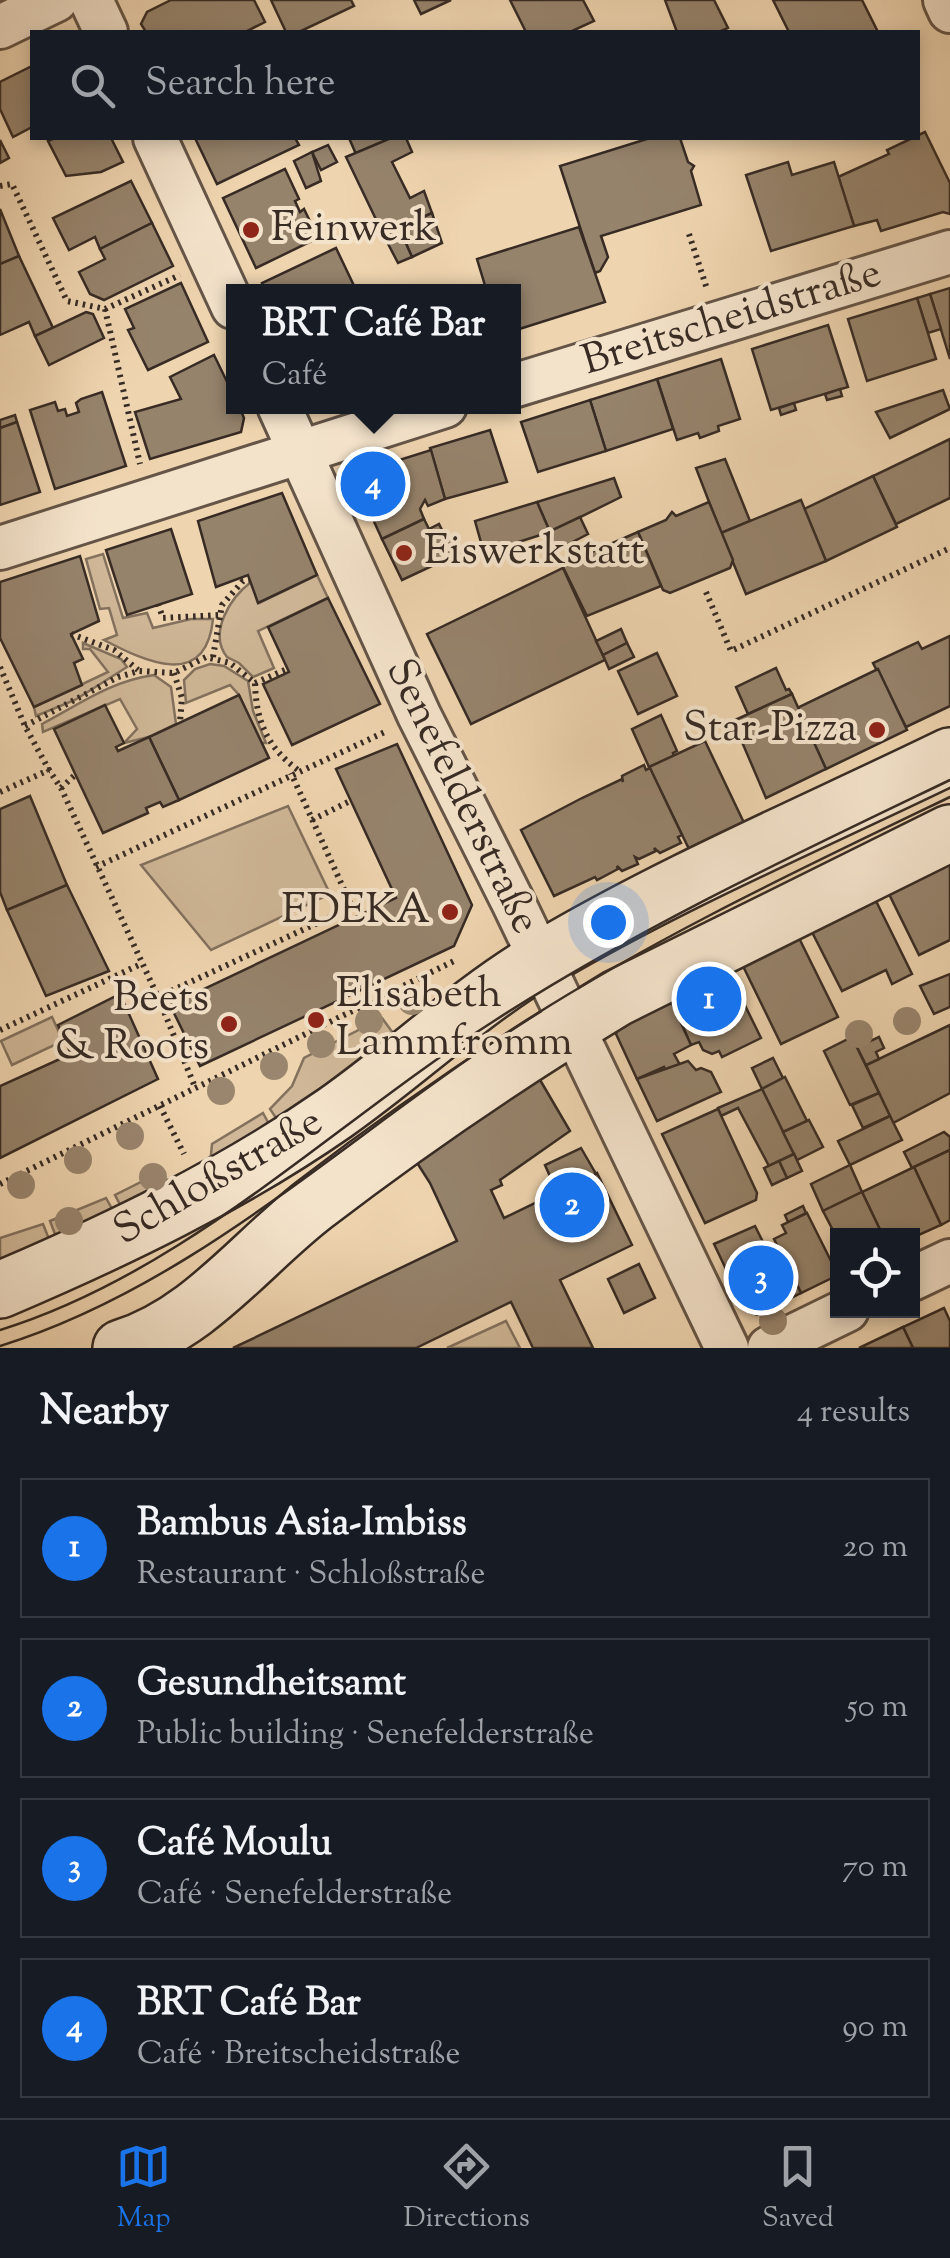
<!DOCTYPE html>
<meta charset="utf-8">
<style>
body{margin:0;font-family:"Sorts Mill Goudy",serif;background:#20242c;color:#f1f3f6}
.controls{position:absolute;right:30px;bottom:30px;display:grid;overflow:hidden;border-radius:0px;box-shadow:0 5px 15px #0003}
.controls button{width:90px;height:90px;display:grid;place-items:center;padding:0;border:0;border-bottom:2px solid #363941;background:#171b24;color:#f1f3f6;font:50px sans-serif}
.you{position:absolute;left:608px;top:922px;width:35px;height:35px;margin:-25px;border:8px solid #fff;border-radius:50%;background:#1a73e8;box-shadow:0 0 0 15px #1a73e833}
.badge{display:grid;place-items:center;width:65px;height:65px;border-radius:50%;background:#1a73e8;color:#fff;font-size:32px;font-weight:700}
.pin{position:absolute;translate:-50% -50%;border:5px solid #fff;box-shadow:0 2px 10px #0006}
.popup{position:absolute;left:226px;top:284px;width:295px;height:130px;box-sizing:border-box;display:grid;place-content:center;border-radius:0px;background:#171b24;filter:drop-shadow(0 2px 8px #0005);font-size:32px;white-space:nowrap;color:#9ea1a6}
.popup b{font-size:38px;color:#f1f3f6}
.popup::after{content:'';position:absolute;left:50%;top:100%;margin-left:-20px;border:20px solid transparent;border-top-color:#171b24}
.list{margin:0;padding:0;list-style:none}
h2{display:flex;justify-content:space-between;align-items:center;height:130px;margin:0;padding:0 40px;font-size:42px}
h2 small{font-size:32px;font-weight:400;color:#9ea1a6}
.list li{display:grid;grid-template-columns:65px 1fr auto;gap:30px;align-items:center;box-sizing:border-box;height:140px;margin:0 20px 20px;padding:0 20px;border:2px solid #363941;border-radius:0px}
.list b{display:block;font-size:38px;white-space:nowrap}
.list p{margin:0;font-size:32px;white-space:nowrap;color:#9ea1a6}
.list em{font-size:32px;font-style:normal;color:#9ea1a6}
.icon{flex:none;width:55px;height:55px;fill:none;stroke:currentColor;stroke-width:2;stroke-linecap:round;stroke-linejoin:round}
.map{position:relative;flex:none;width:950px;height:1348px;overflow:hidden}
.search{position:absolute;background:#171b24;box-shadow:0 5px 15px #0003;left:30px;right:30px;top:30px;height:110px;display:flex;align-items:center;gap:25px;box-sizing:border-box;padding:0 35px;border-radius:0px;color:#9ea1a6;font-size:38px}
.sheet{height:770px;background:#171b24}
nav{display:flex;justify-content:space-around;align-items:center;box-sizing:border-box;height:140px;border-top:2px solid #363941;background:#171b24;font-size:28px;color:#9ea1a6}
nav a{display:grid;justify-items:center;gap:5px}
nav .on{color:#1a73e8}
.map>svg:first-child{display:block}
.green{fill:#cfb797;stroke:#83715e;stroke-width:2.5}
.building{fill:#96836c;stroke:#372b24;stroke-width:2.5}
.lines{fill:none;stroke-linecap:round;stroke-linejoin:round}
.street-casing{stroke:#655547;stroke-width:48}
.secondary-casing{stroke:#372b24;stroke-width:60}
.path{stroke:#372b24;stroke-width:6;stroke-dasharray:2.5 5;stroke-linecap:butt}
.street{stroke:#f4e3cb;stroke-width:42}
.secondary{stroke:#f4e3cb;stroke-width:55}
.tram{stroke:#372b24;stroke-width:2.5}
.tree{fill:#9a866f}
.poi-dot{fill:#8f2418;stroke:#f4e3cb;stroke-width:4}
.labels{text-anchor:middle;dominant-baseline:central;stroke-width:8;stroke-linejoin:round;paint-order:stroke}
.poi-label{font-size:42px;fill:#372b24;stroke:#f4e3cb;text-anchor:start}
.street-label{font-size:42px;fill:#372b24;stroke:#f4e3cb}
</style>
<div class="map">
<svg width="950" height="1348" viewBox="0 0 950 1348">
<rect width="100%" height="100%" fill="#eed4af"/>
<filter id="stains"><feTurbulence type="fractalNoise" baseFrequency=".002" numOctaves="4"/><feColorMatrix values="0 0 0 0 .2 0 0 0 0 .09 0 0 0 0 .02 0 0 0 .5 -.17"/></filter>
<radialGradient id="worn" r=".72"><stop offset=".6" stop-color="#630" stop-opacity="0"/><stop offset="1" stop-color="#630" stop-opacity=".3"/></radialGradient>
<!-- green -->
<g class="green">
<path d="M 103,554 L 123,618 L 147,613 L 153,628 L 191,619 L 213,619 C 206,691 144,661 104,640 L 117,635 L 109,608 L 100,609 L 86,559 Z"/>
<path d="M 317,575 L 328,598 L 258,631 L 274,668 L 253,677 L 239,663 L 227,657 C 208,633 230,598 251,582 L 259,603 Z"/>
<path d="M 83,643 L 121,659 L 127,667 L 75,700 L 36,716 L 34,707 L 108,672 L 90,649 L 83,649 Z"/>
<path d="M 210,664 L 224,666 L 248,681 L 253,711 L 266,743 L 261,743 L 239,695 L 230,685 L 186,703 L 184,680 L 195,669 Z"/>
<path d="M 154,675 L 171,687 L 176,724 L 149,737 L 124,743 L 137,729 L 120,699 L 43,732 L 42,724 C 80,704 111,681 154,675 Z"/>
<path d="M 288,806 L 330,894 L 211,950 L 141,865 Z"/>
<path d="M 52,1017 L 63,1041 L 12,1065 L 1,1041 Z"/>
<path d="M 382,1018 L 393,1033 L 278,1121 L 270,1109 L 292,1086 L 304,1058 Z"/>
<path d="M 263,1113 L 270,1126 L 210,1165 L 212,1144 Z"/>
<path d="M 157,1174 L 164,1190 L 124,1212 L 115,1195 Z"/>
<path d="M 106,1198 L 116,1216 L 58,1242 L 50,1221 Z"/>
<path d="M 43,1224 L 51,1244 L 0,1264 L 0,1238 Z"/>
<path d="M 506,1321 L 520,1348 L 447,1348 Z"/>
</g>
<!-- building -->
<g class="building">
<path d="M 171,0 L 254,0 L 265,22 L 245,32 L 146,32 L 141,24 L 147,12 Z"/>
<path d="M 271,0 L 351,0 L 354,6 L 299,32 L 286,32 Z"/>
<path d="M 414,0 L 451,0 L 421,14 Z"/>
<path d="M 510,0 L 583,0 L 594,21 L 570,32 L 526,32 Z"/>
<path d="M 665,0 L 714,0 L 728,28 L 719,32 L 677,32 Z"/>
<path d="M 773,0 L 862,0 L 878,32 L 789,32 Z"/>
<path d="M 32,66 L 32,127 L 13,137 L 0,109 L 0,82 Z"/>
<path d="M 925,132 L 950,183 L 950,214 L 943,212 L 881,231 L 877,220 L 854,226 L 838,177 L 889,154 L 887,150 Z"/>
<path d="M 55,138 L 111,138 L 123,162 L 101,172 L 66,176 L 48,141 Z"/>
<path d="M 195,138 L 295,138 L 299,145 L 217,184 Z"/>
<path d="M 349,138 L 391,138 L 356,154 Z"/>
<path d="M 391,138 L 406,138 L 412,152 L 392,162 L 410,198 L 424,191 L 432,213 L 384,236 L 346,157 Z"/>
<path d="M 650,138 L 680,138 L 688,162 L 694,166 L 691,171 L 701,205 L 601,236 L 608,257 L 600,271 L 595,273 L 560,166 Z"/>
<path d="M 0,140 L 9,158 L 0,163 Z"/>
<path d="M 328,145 L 337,162 L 321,170 L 312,152 Z"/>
<path d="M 312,152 L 321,181 L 306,188 L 294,161 Z"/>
<path d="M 788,162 L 792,175 L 834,162 L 854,226 L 771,251 L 746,175 Z"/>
<path d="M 285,169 L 299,199 L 295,201 L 300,212 L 304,209 L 318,238 L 256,268 L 223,198 Z"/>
<path d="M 131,181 L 152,223 L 100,249 L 95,237 L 69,250 L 53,218 Z"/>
<path d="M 0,209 L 19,256 L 0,264 Z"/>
<path d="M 432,213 L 442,243 L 412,257 L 399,228 Z"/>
<path d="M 152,223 L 173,266 L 104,300 L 90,294 L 79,272 L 105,259 L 100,249 Z"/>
<path d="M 579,227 L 605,302 L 513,331 L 513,292 L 487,292 L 477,259 Z"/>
<path d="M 399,228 L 412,257 L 398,263 L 384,236 Z"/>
<path d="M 336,248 L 357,292 L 267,292 L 262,283 Z"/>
<path d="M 19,256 L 53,328 L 35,336 L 29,322 L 0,335 L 0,264 Z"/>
<path d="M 181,283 L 208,342 L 148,370 L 128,330 L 134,328 L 125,309 Z"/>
<path d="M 950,288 L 950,359 L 930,294 Z"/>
<path d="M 930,294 L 941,329 L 928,333 L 917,298 Z"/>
<path d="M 917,298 L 936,359 L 867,381 L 848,319 Z"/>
<path d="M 86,312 L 93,314 L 104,338 L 49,365 L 35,336 Z"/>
<path d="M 828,325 L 848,387 L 771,410 L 752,349 Z"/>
<path d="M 214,355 L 233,394 L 233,406 L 239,406 L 244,418 L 241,432 L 150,459 L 135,412 L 181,399 L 170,377 Z"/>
<path d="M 721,359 L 740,419 L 718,426 L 719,431 L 700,438 L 698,433 L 677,440 L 657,379 Z"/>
<path d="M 657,379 L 673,429 L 606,451 L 590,400 Z"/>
<path d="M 840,389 L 842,396 L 827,400 L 825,394 Z"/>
<path d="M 943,390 L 950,409 L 890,438 L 876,412 Z"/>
<path d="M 102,392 L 126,466 L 55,489 L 30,410 L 55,402 L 58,411 L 65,409 L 67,416 L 79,412 L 76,403 L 81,399 Z"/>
<path d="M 590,400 L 606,451 L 538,472 L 521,422 Z"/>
<path d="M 794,403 L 796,410 L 781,415 L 779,408 Z"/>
<path d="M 15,415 L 17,422 L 0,428 L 0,420 Z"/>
<path d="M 17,422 L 40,492 L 0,505 L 0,428 Z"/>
<path d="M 490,430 L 507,482 L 445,499 L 430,448 Z"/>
<path d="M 950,439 L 950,498 L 896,524 L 873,476 Z"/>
<path d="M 431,450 L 445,499 L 428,506 L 425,500 L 420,509 L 424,519 L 382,539 L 356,482 L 361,472 Z"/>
<path d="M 725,459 L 750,521 L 721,533 L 696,468 Z"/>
<path d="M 873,476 L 897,527 L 826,561 L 804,509 Z"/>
<path d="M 614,478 L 621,497 L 550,532 L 537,502 Z"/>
<path d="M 282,493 L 317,575 L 258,603 L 248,575 L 216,587 L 198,521 Z"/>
<path d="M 801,500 L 826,561 L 746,594 L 721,533 Z"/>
<path d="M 537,502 L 550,532 L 484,553 L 475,521 Z"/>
<path d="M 709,502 L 733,560 L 730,568 L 670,593 L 663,590 L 638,532 L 666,520 L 672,512 L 676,516 Z"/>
<path d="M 580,517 L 588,534 L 555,551 L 546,533 Z"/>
<path d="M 424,519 L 429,529 L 439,524 L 446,538 L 453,540 L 460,553 L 402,580 L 382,539 Z"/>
<path d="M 171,529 L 192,594 L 127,615 L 106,550 Z"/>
<path d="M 638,532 L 661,586 L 587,616 L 562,565 Z"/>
<path d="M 80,556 L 99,621 L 71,634 L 83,659 L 74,663 L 82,685 L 34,707 L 0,638 L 0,582 Z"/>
<path d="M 563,568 L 605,660 L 471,724 L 427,634 Z"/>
<path d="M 328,598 L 380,704 L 292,745 L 263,684 L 289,672 L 268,627 Z"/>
<path d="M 621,629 L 627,643 L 603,655 L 596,641 Z"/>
<path d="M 950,636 L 950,706 L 906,727 L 873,663 L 918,642 L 922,649 Z"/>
<path d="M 627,643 L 634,657 L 609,669 L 603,655 Z"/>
<path d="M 657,653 L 677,696 L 638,714 L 618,671 Z"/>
<path d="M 776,668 L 786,690 L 789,689 L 792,694 L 748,714 L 736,687 Z"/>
<path d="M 878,669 L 907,730 L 826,769 L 797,708 Z"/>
<path d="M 792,694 L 826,769 L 766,798 L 733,721 Z"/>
<path d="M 239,695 L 269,758 L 179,800 L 149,737 Z"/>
<path d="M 105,705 L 124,743 L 116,747 L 118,751 L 149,737 L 179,800 L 163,807 L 160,802 L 146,808 L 148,813 L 103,833 L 54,729 Z"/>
<path d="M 661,715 L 677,751 L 673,753 L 674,756 L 649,767 L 632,729 Z"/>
<path d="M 705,741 L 745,825 L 690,851 L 649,767 Z"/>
<path d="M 397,744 L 472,905 L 454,946 L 200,1066 L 170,1005 L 396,898 L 336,769 Z"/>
<path d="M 644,765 L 646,770 L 650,768 L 682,835 L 678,837 L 681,843 L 660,853 L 654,848 L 656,851 L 639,859 L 635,857 L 638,864 L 622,871 L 617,866 L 618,869 L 597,880 L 595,877 L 554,896 L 521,830 L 582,798 L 622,779 L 623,782 L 622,776 Z"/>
<path d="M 30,796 L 67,885 L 7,910 L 0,892 L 0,809 Z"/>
<path d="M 950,864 L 950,940 L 919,955 L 889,894 Z"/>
<path d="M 67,885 L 109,971 L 46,996 L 7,910 Z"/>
<path d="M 876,901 L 912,974 L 892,984 L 886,970 L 842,991 L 812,932 Z"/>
<path d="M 799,938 L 838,1017 L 781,1044 L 743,966 Z"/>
<path d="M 729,973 L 761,1038 L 722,1057 L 719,1051 L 712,1054 L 703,1050 L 699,1042 L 691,1045 L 671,1001 Z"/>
<path d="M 950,974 L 950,1007 L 934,1014 L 920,986 Z"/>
<path d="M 120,994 L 158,1079 L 0,1158 L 0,1086 L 71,1054 L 58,1025 Z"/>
<path d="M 671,1001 L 691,1045 L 674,1054 L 680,1065 L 666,1071 L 664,1067 L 637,1079 L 616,1034 L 618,1028 Z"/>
<path d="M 950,1025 L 950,1093 L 893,1123 L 866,1065 Z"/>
<path d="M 852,1037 L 879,1093 L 850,1105 L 824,1051 Z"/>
<path d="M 879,1037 L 884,1048 L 876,1052 L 879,1059 L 866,1065 L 857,1047 Z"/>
<path d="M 773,1058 L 783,1078 L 762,1089 L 752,1068 Z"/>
<path d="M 688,1061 L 696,1070 L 701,1068 L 711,1072 L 721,1092 L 657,1121 L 637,1079 Z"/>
<path d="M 536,1073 L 570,1131 L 500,1180 L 502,1185 L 491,1190 L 504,1218 L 597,1173 L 632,1245 L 560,1280 L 593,1348 L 533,1348 L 511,1302 L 416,1348 L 233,1348 L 457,1241 L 430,1183 L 414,1158 Z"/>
<path d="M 785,1077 L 807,1121 L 783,1132 L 762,1089 Z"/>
<path d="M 762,1089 L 794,1154 L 769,1166 L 738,1108 L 721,1116 L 718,1108 Z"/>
<path d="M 879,1093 L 890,1116 L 863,1128 L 852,1105 Z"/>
<path d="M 718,1109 L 757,1193 L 756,1200 L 705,1223 L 662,1134 Z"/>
<path d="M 890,1116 L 902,1140 L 850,1165 L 838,1141 Z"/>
<path d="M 809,1120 L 823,1147 L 797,1160 L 783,1132 Z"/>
<path d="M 944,1132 L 950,1137 L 950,1150 L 912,1168 L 904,1152 Z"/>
<path d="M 581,1148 L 596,1174 L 557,1192 L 545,1165 Z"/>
<path d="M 950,1150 L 950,1220 L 941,1225 L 914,1167 Z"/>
<path d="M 794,1154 L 802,1171 L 787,1178 L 779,1161 Z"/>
<path d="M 779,1161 L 787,1178 L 772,1185 L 764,1168 Z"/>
<path d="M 850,1165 L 862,1192 L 823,1211 L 811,1184 Z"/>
<path d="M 914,1167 L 941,1225 L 912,1238 L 912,1236 L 883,1236 L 862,1192 Z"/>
<path d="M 862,1192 L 883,1236 L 838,1236 L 838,1240 L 823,1211 Z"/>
<path d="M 803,1206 L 806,1213 L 788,1222 L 785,1215 Z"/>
<path d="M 807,1213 L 838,1275 L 801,1293 L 774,1239 L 786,1233 L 782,1225 Z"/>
<path d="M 755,1226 L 773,1262 L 783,1257 L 801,1293 L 757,1315 L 746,1311 L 714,1244 Z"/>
<path d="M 639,1264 L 655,1298 L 624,1313 L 608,1279 Z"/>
<path d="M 944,1308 L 950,1321 L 950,1348 L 913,1348 L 903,1327 Z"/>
<path d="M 903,1327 L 913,1348 L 859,1348 Z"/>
</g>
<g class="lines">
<defs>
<g id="street">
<path d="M 91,0 L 106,32"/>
<path d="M 945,0 L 950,11"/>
<path d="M 0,27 L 56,0"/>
<path d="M 155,138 L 233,307"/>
<path d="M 513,386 L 950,252"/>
<path d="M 279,406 L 419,715 L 513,902 L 727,1348"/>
<path d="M 0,548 L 445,406"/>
<path d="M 912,1279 L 950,1261"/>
<path d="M 769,1348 L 847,1310"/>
</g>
<g id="secondary">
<path d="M 0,1290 C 117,1240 230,1186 335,1113 C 405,1064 468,1003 542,959 C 672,882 814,822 950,756"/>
<path d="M 121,1348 C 200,1324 251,1253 315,1204 C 411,1130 513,1061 617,998 L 950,833"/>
</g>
</defs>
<!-- street casing -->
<use href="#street" class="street-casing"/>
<!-- secondary casing -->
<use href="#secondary" class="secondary-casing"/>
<!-- path -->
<g class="path">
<path d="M 0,186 L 12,184 L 67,301 L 105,309 L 180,275"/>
<path d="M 689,234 L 707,289"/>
<path d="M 105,309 L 140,464"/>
<path d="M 706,592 L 731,651 L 950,548"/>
<path d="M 158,604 L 163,618 L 220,615"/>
<path d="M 71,634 L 114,650 L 138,670"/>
<path d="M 213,657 L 222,605 L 243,581 L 250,580"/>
<path d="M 0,667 L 25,726 L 49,770"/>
<path d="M 174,673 L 182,698 L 180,722"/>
<path d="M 255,683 L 287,669"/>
<path d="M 25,726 L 118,677 L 139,671 L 174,673 L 206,657 L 230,663 L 255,683 C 256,721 267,747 298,770"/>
<path d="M 61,788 L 76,774"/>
<path d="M 0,792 L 49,770 L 61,788 L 158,997 L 195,1087"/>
<path d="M 312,820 L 352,800"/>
<path d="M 96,867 L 387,731"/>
<path d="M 158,997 L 352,907 L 291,773"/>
<path d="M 0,1030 L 141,964"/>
<path d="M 160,1106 L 184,1154"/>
<path d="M 0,1184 L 456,960"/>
</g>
<!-- street -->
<use href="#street" class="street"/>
<!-- secondary -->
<use href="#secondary" class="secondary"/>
<!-- tram -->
<g class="tram">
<path d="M 0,1330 C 187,1272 332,1124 494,1021 C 638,928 796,854 950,780"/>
<path d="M 0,1346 C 190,1287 338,1144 502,1036 C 643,943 798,870 950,797"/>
</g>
</g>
<!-- trees -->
<g class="tree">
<circle cx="412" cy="1001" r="14"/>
<circle cx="369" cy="1021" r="14"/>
<circle cx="907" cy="1021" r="14"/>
<circle cx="859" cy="1034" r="14"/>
<circle cx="321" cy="1044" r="14"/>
<circle cx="274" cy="1066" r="14"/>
<circle cx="221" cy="1091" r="14"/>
<circle cx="130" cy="1136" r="14"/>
<circle cx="78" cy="1160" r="14"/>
<circle cx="153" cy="1177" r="14"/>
<circle cx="21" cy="1185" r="14"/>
<circle cx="69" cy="1221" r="14"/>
<circle cx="773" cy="1321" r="14"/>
</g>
<!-- markers -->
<g class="poi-dot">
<circle cx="251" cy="230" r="10"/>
<circle cx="404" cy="553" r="10"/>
<circle cx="877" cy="730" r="10"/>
<circle cx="450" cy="912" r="10"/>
<circle cx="316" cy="1020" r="10"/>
<circle cx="229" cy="1024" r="10"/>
</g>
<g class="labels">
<!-- poi labels -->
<g class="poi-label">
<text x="271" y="230">Feinwerk</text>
<text x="424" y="553">Eiswerkstatt</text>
<text x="857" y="730" text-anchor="end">Star-Pizza</text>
<text x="430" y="912" text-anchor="end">EDEKA</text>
<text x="336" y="996">Elisabeth<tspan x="336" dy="48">Lammfromm</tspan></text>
<text x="209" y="1000" text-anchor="end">Beets<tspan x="209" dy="48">&amp; Roots</tspan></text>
</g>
<!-- street labels -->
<g class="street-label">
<text transform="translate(732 319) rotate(-17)">Breitscheidstraße</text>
<text transform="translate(461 797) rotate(64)">Senefelderstraße</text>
<text transform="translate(219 1178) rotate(-30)">Schloßstraße</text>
</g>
</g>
<rect width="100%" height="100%" filter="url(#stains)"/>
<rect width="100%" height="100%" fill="url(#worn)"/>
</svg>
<div class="controls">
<button><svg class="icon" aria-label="locate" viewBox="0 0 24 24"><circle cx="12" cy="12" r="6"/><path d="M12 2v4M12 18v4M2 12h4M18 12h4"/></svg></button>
</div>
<div class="you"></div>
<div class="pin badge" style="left:709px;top:999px">1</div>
<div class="pin badge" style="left:572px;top:1205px">2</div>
<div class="pin badge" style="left:761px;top:1278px">3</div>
<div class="pin badge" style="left:373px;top:484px">4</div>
<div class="popup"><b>BRT Café Bar</b>Café</div>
<div class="search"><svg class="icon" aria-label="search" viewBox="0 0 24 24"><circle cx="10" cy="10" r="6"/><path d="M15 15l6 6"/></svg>Search here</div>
</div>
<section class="sheet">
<h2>Nearby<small>4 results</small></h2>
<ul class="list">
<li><span class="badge">1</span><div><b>Bambus Asia-Imbiss</b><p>Restaurant · Schloßstraße</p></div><em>20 m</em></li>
<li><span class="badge">2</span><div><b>Gesundheitsamt</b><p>Public building · Senefelderstraße</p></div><em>50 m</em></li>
<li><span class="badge">3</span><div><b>Café Moulu</b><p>Café · Senefelderstraße</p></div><em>70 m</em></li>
<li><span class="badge">4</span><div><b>BRT Café Bar</b><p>Café · Breitscheidstraße</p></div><em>90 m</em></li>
</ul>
</section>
<nav>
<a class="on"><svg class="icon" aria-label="map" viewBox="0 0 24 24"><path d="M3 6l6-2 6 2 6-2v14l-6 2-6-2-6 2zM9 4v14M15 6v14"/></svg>Map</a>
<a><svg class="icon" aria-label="directions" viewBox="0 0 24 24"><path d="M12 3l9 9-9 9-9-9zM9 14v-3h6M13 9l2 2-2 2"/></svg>Directions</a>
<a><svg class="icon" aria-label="saved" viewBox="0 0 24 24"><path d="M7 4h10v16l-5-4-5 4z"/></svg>Saved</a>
</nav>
